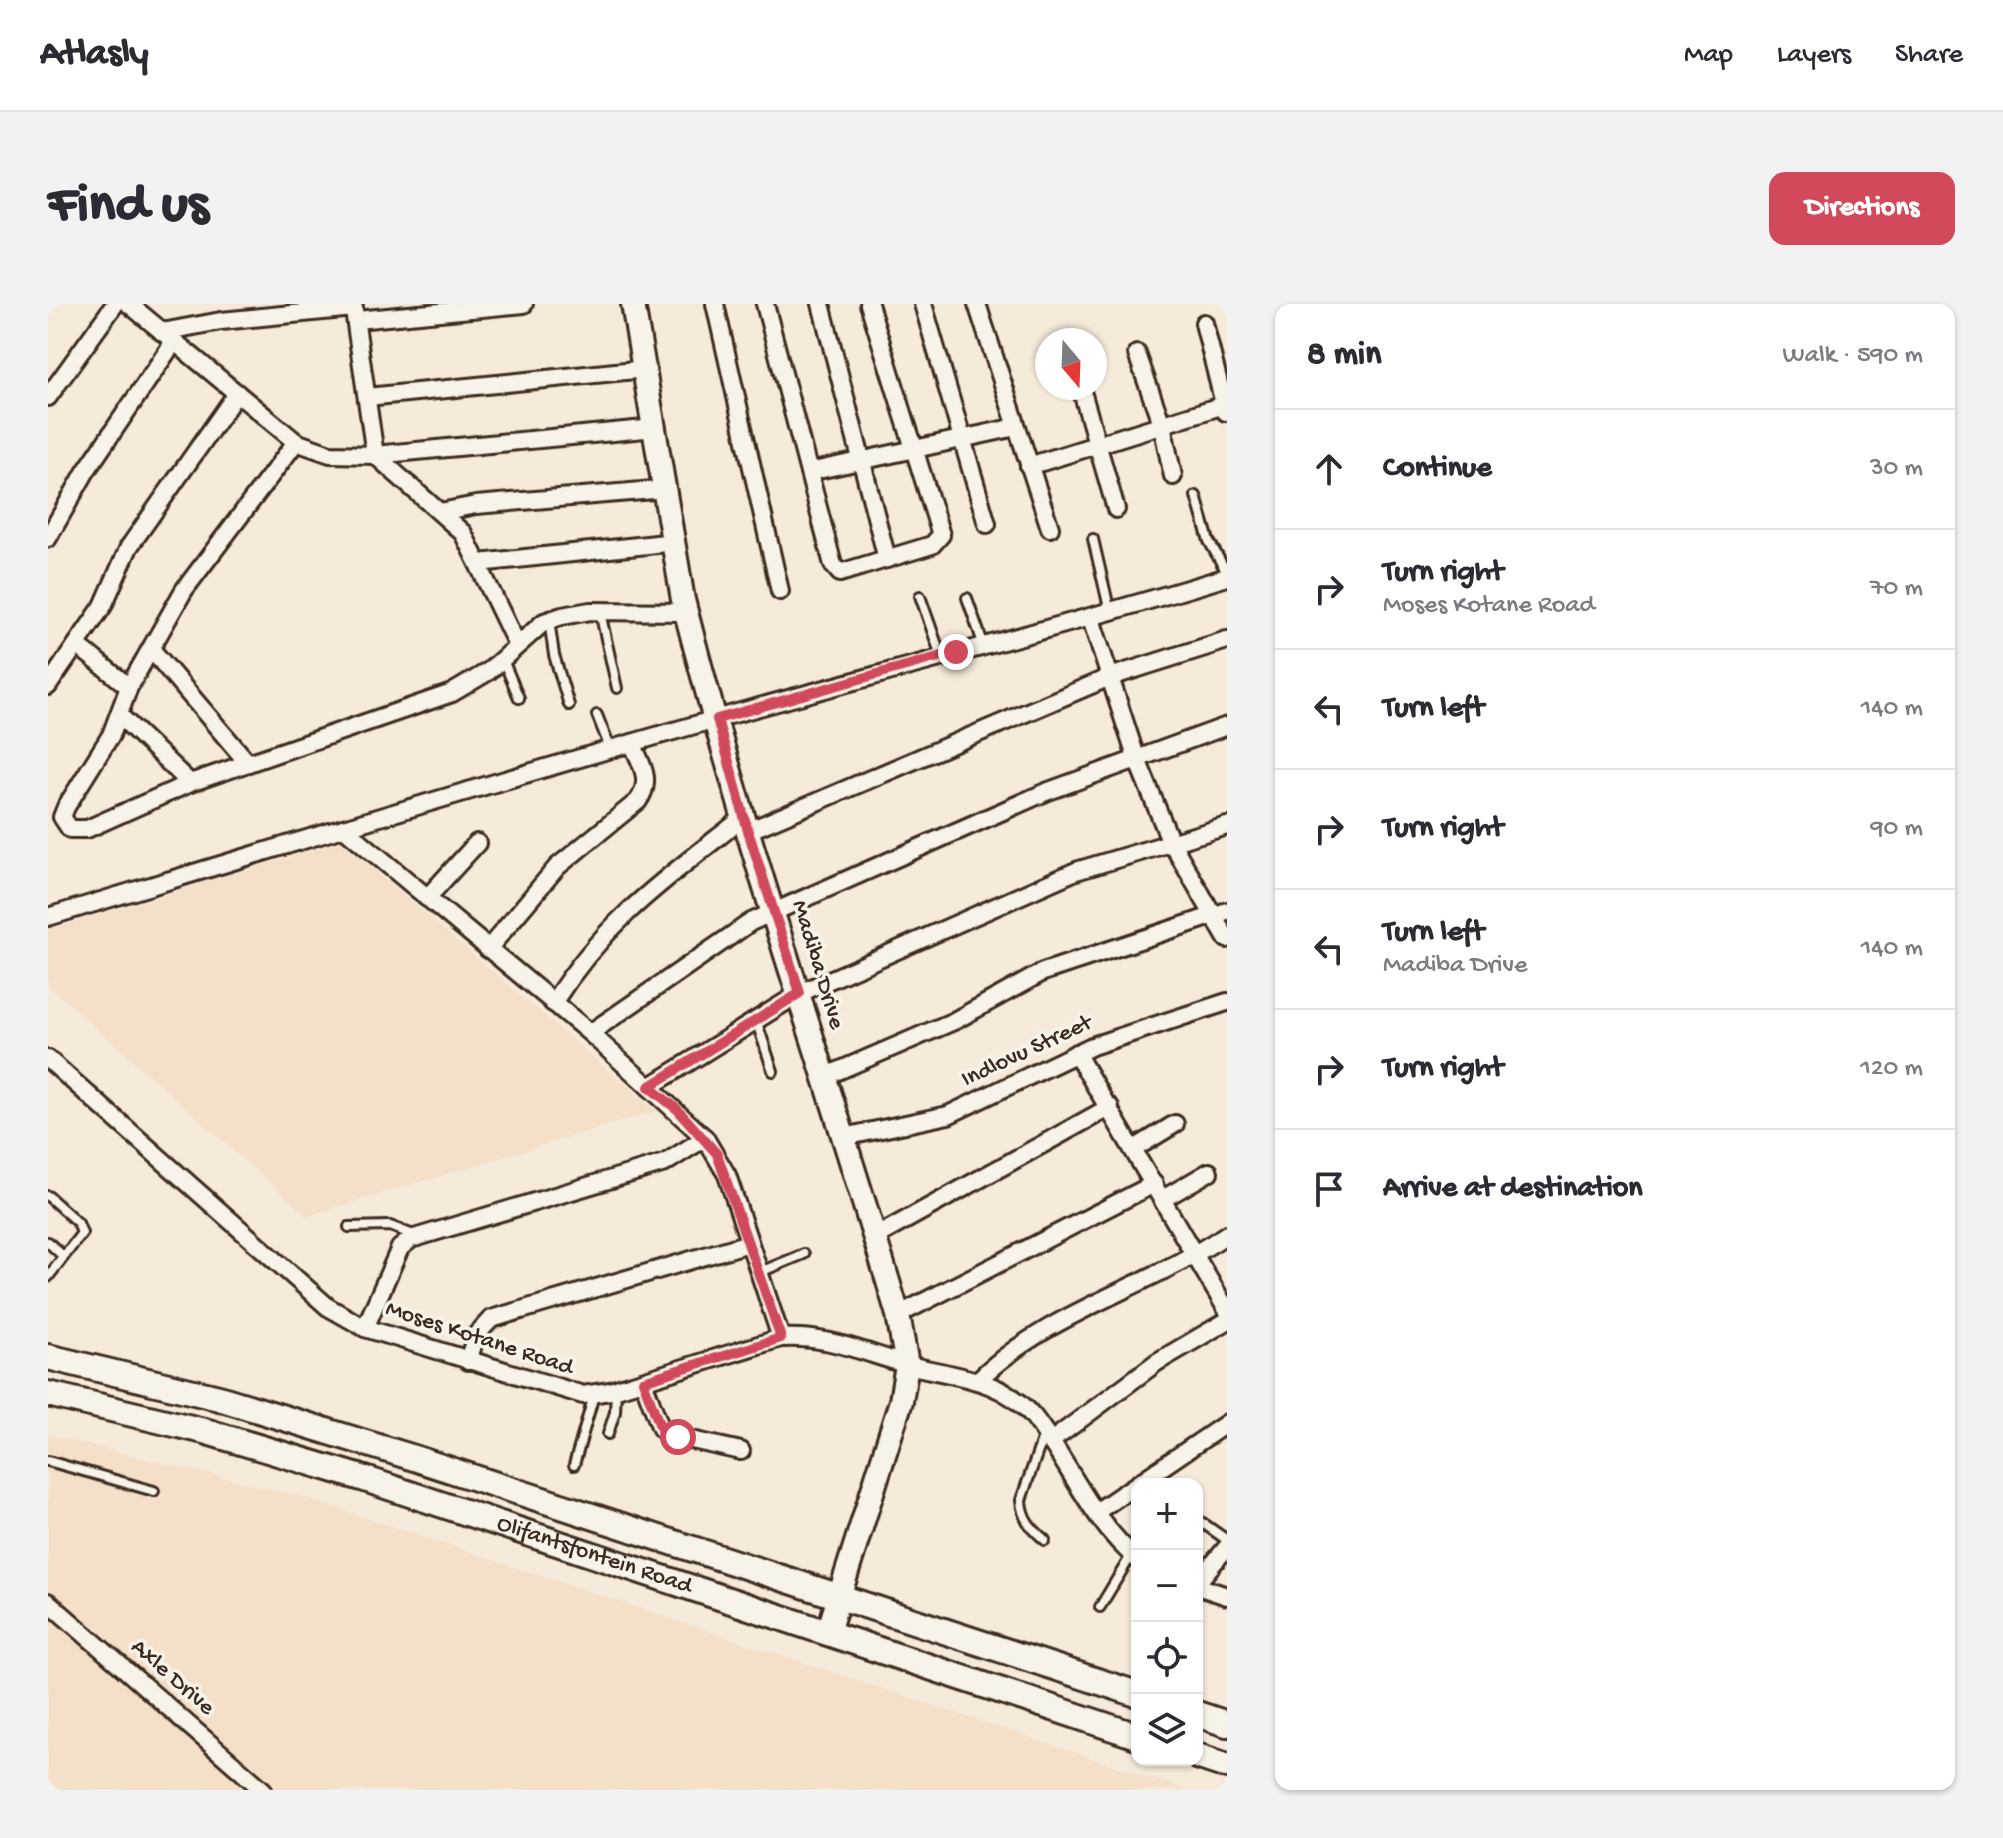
<!DOCTYPE html>
<meta charset="utf-8">
<style>
body{margin:0;font-family:"Gochi Hand",sans-serif;background:#f2f2f3;color:#2b2b33}
.controls{position:absolute;right:24px;bottom:24px;display:grid;overflow:hidden;border-radius:16px;box-shadow:0 2px 6px #0004}
.controls button{width:72px;height:72px;display:grid;place-items:center;padding:0;border:0;border-bottom:2px solid #e1e1e2;background:#fff;color:#2b2b33;font:40px sans-serif}
.compass{position:absolute;left:987px;top:24px;width:72px;height:72px;border-radius:50%;background:#fff;box-shadow:0 2px 6px #0004;rotate:161deg}
.stop{position:absolute;width:24px;height:24px;margin:-18px;border:6px solid #d1495b;border-radius:50%;background:#fff}
.stop.end{background:#d1495b;border-color:#fff;box-shadow:0 2px 8px #0008}
.list{margin:0;padding:0;list-style:none}
h2{display:flex;justify-content:space-between;align-items:center;height:104px;margin:0;padding:0 32px;font-size:34px}
h2 small{font-size:26px;font-weight:400;color:#7c7c81}
.list li{display:grid;grid-template-columns:52px 1fr auto;gap:24px;align-items:center;box-sizing:border-box;height:120px;padding:0 32px;border-top:2px solid #e1e1e2}
.list b{display:block;font-size:30px;white-space:nowrap}
.list p{margin:0;font-size:26px;white-space:nowrap;color:#7c7c81}
.list em{font-size:26px;font-style:normal;color:#7c7c81}
.icon{flex:none;width:44px;height:44px;fill:none;stroke:currentColor;stroke-width:2;stroke-linecap:round;stroke-linejoin:round}
.map{position:relative;flex:none;width:1179px;height:1486px;overflow:hidden;border-radius:16px}
header{display:flex;align-items:center;gap:48px;box-sizing:border-box;height:112px;padding:0 40px;background:#fff;border-bottom:2px solid #e1e1e2}
header strong{font-size:38px}
nav{display:flex;gap:44px;margin-inline-start:auto;font-size:28px}
.intro{display:flex;align-items:center;justify-content:space-between;box-sizing:border-box;height:192px;padding:0 48px}
h1{margin:0;font-size:56px}
.button{padding:20px 36px;border-radius:16px;background:#d1495b;color:#fff;font-size:28px;font-weight:700}
main{display:flex;gap:48px;padding:0 48px}
aside{flex:1;background:#fff;border-radius:16px;box-shadow:0 2px 6px #0004}
.map>svg:first-child{display:block}
.built{fill:#f4dfc9}
.lines{fill:none;stroke-linecap:round;stroke-linejoin:round}
.lane-casing{stroke:#3b2a1e;stroke-width:14}
.street-casing{stroke:#3b2a1e;stroke-width:22}
.secondary-casing{stroke:#3b2a1e;stroke-width:28}
.primary-casing{stroke:#3b2a1e;stroke-width:30}
.lane{stroke:#f7f3e8;stroke-width:8}
.street{stroke:#f7f3e8;stroke-width:16}
.secondary{stroke:#f7f3e8;stroke-width:22}
.primary{stroke:#f7f3e8;stroke-width:24}
.route{stroke:#d1495b;stroke-width:10}
.labels{text-anchor:middle;dominant-baseline:central;stroke-width:7;stroke-linejoin:round;paint-order:stroke}
.street-label{font-size:24px;fill:#3b2a1e;stroke:#f7f3e8}
</style>
<header>
<strong>Atlasly</strong>
<nav><a>Map</a><a>Layers</a><a>Share</a></nav>
</header>
<div class="intro"><h1>Find us</h1><a class="button">Directions</a></div>
<main>
<div class="map">
<svg width="1179" height="1486" viewBox="0 0 1179 1486">
<rect width="100%" height="100%" fill="#f6eada"/>
<filter id="ink" filterUnits="userSpaceOnUse"><feTurbulence type="fractalNoise" baseFrequency=".0125" numOctaves="2"/><feDisplacementMap in="SourceGraphic" scale="16" xChannelSelector="R" yChannelSelector="G"/><feConvolveMatrix kernelMatrix="1 2 1 2 8 2 1 2 1" color-interpolation-filters="sRGB"/></filter>
<g filter="url(#ink)">
<!-- built -->
<g class="built">
<path d="M 293,538 L 608,807 L 259,912 L 0,681 L 0,626 Z"/>
<path d="M 0,1131 L 252,1192 L 1140,1486 L 0,1486 Z"/>
</g>
<g class="lines">
<defs>
<g id="lane">
<path d="M 1148,192 L 1161,237 L 1179,269"/>
<path d="M 1045,235 L 1062,308"/>
<path d="M 872,292 L 893,352"/>
<path d="M 919,294 L 936,342"/>
<path d="M 552,308 L 569,384"/>
<path d="M 501,316 L 506,351 L 521,401"/>
<path d="M 455,356 L 471,394"/>
<path d="M 549,411 L 562,444"/>
<path d="M 708,716 L 725,767"/>
<path d="M 0,892 L 30,919 L 34,929 L 0,973"/>
<path d="M 301,923 L 342,922 L 368,932"/>
<path d="M 0,938 L 15,952"/>
<path d="M 712,968 L 756,950"/>
<path d="M 560,1130 L 567,1108 L 568,1086"/>
<path d="M 996,1130 L 973,1196 C 974,1215 983,1224 997,1236"/>
<path d="M 0,1157 L 106,1187"/>
<path d="M 526,1161 L 546,1091"/>
<path d="M 1149,1215 L 1179,1236"/>
<path d="M 1052,1303 L 1084,1250"/>
</g>
<g id="street">
<path d="M 81,0 L 248,138 L 282,150 L 327,151 L 607,124"/>
<path d="M 305,0 L 327,151 L 415,229 L 469,341"/>
<path d="M 667,0 L 732,287"/>
<path d="M 717,0 L 785,261 L 792,269 L 884,241 L 893,231 L 821,0"/>
<path d="M 773,0 L 839,255"/>
<path d="M 875,0 L 939,220"/>
<path d="M 929,0 L 1002,224"/>
<path d="M 308,16 L 476,0"/>
<path d="M 1156,19 L 1178,108"/>
<path d="M 114,28 L 173,17 L 306,4"/>
<path d="M 1089,50 L 1114,121 L 1125,172"/>
<path d="M 1033,84 L 1068,205"/>
<path d="M 0,93 L 67,0"/>
<path d="M 319,93 L 597,65"/>
<path d="M 248,138 L 136,286 L 81,383 L 63,431 L 18,503 L 14,513 L 22,525 L 39,525 L 142,479 L 404,389 L 441,367 L 496,318 L 514,312 L 542,307 L 638,308"/>
<path d="M 981,162 L 1176,101"/>
<path d="M 761,168 L 968,123"/>
<path d="M 392,208 L 428,201 L 618,185"/>
<path d="M 0,234 L 38,167 L 125,39"/>
<path d="M 431,259 L 627,238"/>
<path d="M 1043,315 L 1088,453 L 1122,536 L 1179,635"/>
<path d="M 29,341 L 81,383"/>
<path d="M 103,345 L 200,459"/>
<path d="M 0,382 L 55,302 L 81,243 L 189,89"/>
<path d="M 71,411 L 142,479"/>
<path d="M 296,524 L 542,729 L 657,834 L 679,871 L 733,1034"/>
<path d="M 700,527 L 1062,373 L 1179,336"/>
<path d="M 379,594 L 429,539"/>
<path d="M 0,613 C 222,546 444,478 668,415 C 838,367 1010,325 1179,273"/>
<path d="M 440,645 L 509,563 L 590,497 C 605,476 593,460 584,439"/>
<path d="M 505,699 C 559,614 619,574 696,513"/>
<path d="M 542,729 L 703,618 L 998,488 L 1179,422"/>
<path d="M 1028,749 L 1179,1006"/>
<path d="M 0,755 L 280,1003 L 317,1024 L 535,1091 L 562,1087 L 733,1034 C 779,1031 814,1048 857,1060 C 901,1072 953,1073 985,1112 C 1021,1158 1043,1217 1089,1255"/>
<path d="M 776,773 L 906,717 L 995,668 L 1179,607"/>
<path d="M 601,783 L 752,689 L 1028,567 L 1179,522"/>
<path d="M 796,833 L 900,811 L 1044,742 L 1179,698"/>
<path d="M 1086,845 L 1127,820"/>
<path d="M 1115,895 L 1161,868"/>
<path d="M 827,933 L 1062,803"/>
<path d="M 850,1011 L 1106,880"/>
<path d="M 317,1024 L 352,944 L 363,935 L 617,859 L 657,834"/>
<path d="M 420,1057 L 428,1031 L 443,1015 L 701,939"/>
<path d="M 930,1076 C 1000,1008 1099,984 1179,930"/>
<path d="M 595,1077 L 613,1125 L 630,1133 L 693,1147"/>
<path d="M 1002,1138 L 1109,1058 L 1179,1017"/>
<path d="M 1048,1208 L 1179,1119"/>
<path d="M 1149,1279 L 1179,1243"/>
<path d="M 1149,1282 L 1179,1292"/>
<path d="M 0,1298 L 215,1486"/>
</g>
<path id="secondary" d="M 585,0 L 635,296 C 696,538 780,773 850,1011 L 859,1061 L 853,1097 L 780,1328"/>
<g id="primary">
<path d="M 0,1053 L 171,1094 L 363,1153 L 1089,1390"/>
<path id="s1" d="M 0,1090 L 156,1127 L 314,1174 L 1089,1432"/>
<path d="M 1149,1410 L 1179,1420"/>
<path d="M 1149,1452 L 1179,1462"/>
</g>
</defs>
<!-- lane casing -->
<use href="#lane" class="lane-casing"/>
<!-- street casing -->
<use href="#street" class="street-casing"/>
<!-- secondary casing -->
<use href="#secondary" class="secondary-casing"/>
<!-- primary casing -->
<use href="#primary" class="primary-casing"/>
<!-- lane -->
<use href="#lane" class="lane"/>
<!-- street -->
<use href="#street" class="street"/>
<!-- secondary -->
<use href="#secondary" class="secondary"/>
<!-- primary -->
<use href="#primary" class="primary"/>
</g>
</g>
<g class="lines" filter="url(#ink)">
<!-- route -->
<path class="route" d="M 630,1133 L 613,1125 L 595,1077 L 733,1034 L 669,850 L 629,805 L 601,783 L 752,689 L 700,527 L 669,415 L 908,348"/>
</g>
<g class="labels">
<!-- street labels -->
<g class="street-label">
<text transform="translate(769 661) rotate(73)">Madiba Drive</text>
<text transform="translate(979 748) rotate(-25)">Indlovu Street</text>
<text transform="translate(431 1035) rotate(18)">Moses Kotane Road</text>
<text stroke="none"><textPath href="#s1" startOffset="570">Olifantsfontein Road</textPath></text>
<text transform="translate(124 1374) rotate(41)">Axle Drive</text>
</g>
</g>
</svg>
<div class="controls">
<button>+</button>
<button>−</button>
<button><svg class="icon" aria-label="locate" viewBox="0 0 24 24"><circle cx="12" cy="12" r="6"/><path d="M12 2v4M12 18v4M2 12h4M18 12h4"/></svg></button>
<button><svg class="icon" aria-label="layers" viewBox="0 0 24 24"><path d="M12 4l9 5-9 5-9-5zM3 14l9 5 9-5"/></svg></button>
</div>
<svg class="compass" viewBox="-18 -18 36 36"><path d="M0-13l5 13h-10z" fill="#e53935"/><path d="M0 13l5-13h-10z" fill="#7c7c81"/></svg>
<div class="stop" style="left:630px;top:1133px"></div>
<div class="stop end" style="left:908px;top:348px"></div>
</div>
<aside>
<h2>8 min<small>Walk · 590 m</small></h2>
<ul class="list">
<li><svg class="icon" aria-label="ahead" viewBox="0 0 24 24"><path d="M12 20V5M6 11l6-6 6 6"/></svg><div><b>Continue</b></div><em>30 m</em></li>
<li><svg class="icon" aria-label="right" viewBox="0 0 24 24"><path d="M7 20v-9h11M14 6l5 5-5 5"/></svg><div><b>Turn right</b><p>Moses Kotane Road</p></div><em>70 m</em></li>
<li><svg class="icon" aria-label="left" viewBox="0 0 24 24"><path d="M17 20v-9H6M10 6l-5 5 5 5"/></svg><div><b>Turn left</b></div><em>140 m</em></li>
<li><svg class="icon" aria-label="right" viewBox="0 0 24 24"><path d="M7 20v-9h11M14 6l5 5-5 5"/></svg><div><b>Turn right</b></div><em>90 m</em></li>
<li><svg class="icon" aria-label="left" viewBox="0 0 24 24"><path d="M17 20v-9H6M10 6l-5 5 5 5"/></svg><div><b>Turn left</b><p>Madiba Drive</p></div><em>140 m</em></li>
<li><svg class="icon" aria-label="right" viewBox="0 0 24 24"><path d="M7 20v-9h11M14 6l5 5-5 5"/></svg><div><b>Turn right</b></div><em>120 m</em></li>
<li><svg class="icon" aria-label="arrive" viewBox="0 0 24 24"><path d="M6 21V4h12l-3 4 3 4H6"/></svg><div><b>Arrive at destination</b></div></li>
</ul>
</aside>
</main>
